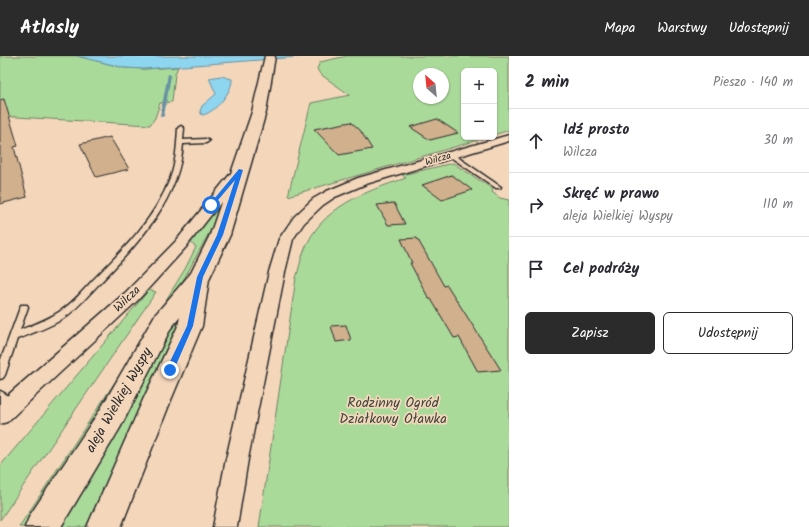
<!DOCTYPE html>
<html lang="pl">
<meta charset="utf-8">
<style>
body{margin:0;font-family:Kalam,sans-serif;background:#f2f2f3;color:#2b2b33}
.controls{position:absolute;right:12px;top:12px;display:grid;overflow:hidden;border-radius:6px;box-shadow:0 1px 3px #0004}
.controls button{width:36px;height:36px;display:grid;place-items:center;padding:0;border:0;border-bottom:1px solid #e1e1e2;background:#fff;color:#2b2b33;font:20px sans-serif}
.compass{position:absolute;left:413px;top:12px;width:36px;height:36px;border-radius:50%;background:#fff;box-shadow:0 1px 3px #0004;rotate:333deg}
.stop{position:absolute;width:12px;height:12px;margin:-9px;border:3px solid #1a73e8;border-radius:50%;background:#fff}
.stop.end{background:#1a73e8;border-color:#fff;box-shadow:0 1px 4px #0008}
.list{margin:0;padding:0;list-style:none}
h2{display:flex;justify-content:space-between;align-items:center;height:52px;margin:0;padding:0 16px;font-size:17px}
h2 small{font-size:13px;font-weight:400;color:#7c7c81}
.list li{display:grid;grid-template-columns:26px 1fr auto;gap:12px;align-items:center;box-sizing:border-box;height:64px;padding:0 16px;border-top:1px solid #e1e1e2}
.list b{display:block;font-size:15px;white-space:nowrap}
.list p{margin:0;font-size:13px;white-space:nowrap;color:#7c7c81}
.list em{font-size:13px;font-style:normal;color:#7c7c81}
.actions{display:flex;gap:8px;padding:12px 16px}
.actions a{flex:1;padding:9px 0;border:1px solid #2b2b2b;border-radius:6px;text-align:center;font-size:14px;color:#2b2b2b}
.actions .main{background:#2b2b2b;color:#fff}
.icon{flex:none;width:22px;height:22px;fill:none;stroke:currentColor;stroke-width:2;stroke-linecap:round;stroke-linejoin:round}
.map{position:relative;flex:none;width:509px;height:471px;overflow:hidden}
header{display:flex;align-items:center;gap:24px;box-sizing:border-box;height:56px;padding:0 20px;background:#2b2b2b;color:#fff}
header strong{font-size:19px}
nav{display:flex;gap:22px;margin-inline-start:auto;font-size:14px}
main{display:flex}
aside{flex:1;background:#fff}
.map>svg:first-child{display:block}
.green{fill:#aada9a;stroke:#6a8262;fill-rule:evenodd}
.water{fill:#8ed5f0;stroke:#6691a1}
.lines{fill:none;stroke-linecap:round;stroke-linejoin:round}
.stream{fill:#6691a1;fill-rule:evenodd}
.building{fill:#d0b08d;stroke:#2b2b2b}
.service-casing{stroke:#2b2b2b;stroke-width:3}
.minor-casing{stroke:#2b2b2b;stroke-width:3}
.secondary-casing{stroke:#2b2b2b;stroke-width:3}
.service{fill:#f4d7bb;fill-rule:evenodd}
.minor{fill:#f4d7bb;fill-rule:evenodd}
.secondary{fill:#f4d7bb;fill-rule:evenodd}
.route{fill:#1a73e8}
.labels{text-anchor:middle;dominant-baseline:central;stroke-width:3.5;stroke-linejoin:round;paint-order:stroke}
.far-street-label{font-size:10px;fill:#2b2b2b;stroke:#f4d7bb}
.street-label{font-size:12px;fill:#2b2b2b;stroke:#f4d7bb}
.near-street-label{font-size:14px;fill:#2b2b2b;stroke:#f4d7bb}
.near-park-label{font-size:14px;fill:#3e453c;stroke:#f4d7bb}
</style>
<header>
<strong>Atlasly</strong>
<nav><a>Mapa</a><a>Warstwy</a><a>Udostępnij</a></nav>
</header>
<main>
<div class="map">
<svg width="509" height="471" viewBox="0 0 509 471">
<rect width="100%" height="100%" fill="#f4d7bb"/>
<filter id="ink" filterUnits="userSpaceOnUse"><feTurbulence type="fractalNoise" baseFrequency=".025" numOctaves="2"/><feDisplacementMap in="SourceGraphic" scale="8" xChannelSelector="R" yChannelSelector="G"/><feConvolveMatrix kernelMatrix="1 2 1 2 8 2 1 2 1" color-interpolation-filters="sRGB"/></filter>
<g filter="url(#ink)">
<!-- green -->
<g class="green">
<path d="M 0,0 L 77,0 L 125,12 L 145,13 L 178,11 L 175,18 L 172,46 L 160,47 L 155,62 L 150,69 L 0,60 Z"/>
<path d="M 347,0 L 509,0 L 509,74 L 494,79 L 494,15 L 464,15 L 464,81 L 488,81 L 288,140 L 311,47 L 350,39 L 320,18 L 317,13 L 320,6 ZM 419,18 L 443,18 L 443,42 L 419,42 Z"/>
<path d="M 453,107 L 493,133 L 492,136 L 500,142 L 509,144 L 509,471 L 259,471 L 296,222 C 299,214 300,204 304,195 C 321,151 364,136 406,122 L 402,119 Z"/>
<path d="M 223,141 L 214,168 L 180,230 L 27,471 L 19,471 L 121,317 L 185,213 L 196,191 L 190,186 Z"/>
<path d="M 149,234 L 156,236 L 0,464 L 0,410 Z"/>
<path d="M 185,246 L 189,246 L 86,471 L 61,471 L 126,362 L 162,286 Z"/>
</g>
<!-- water -->
<g class="water">
<path d="M 77,0 L 310,0 L 144,13 L 125,12 Z"/>
<path d="M 221,20 L 232,23 C 233,35 214,58 202,59 L 200,55 L 202,50 L 216,38 L 209,22 Z"/>
</g>
<g class="lines">
<!-- stream -->
<path class="stream" d="M 168,18 L 171,19 L 164,60 L 162,61 L 160,60 Z"/>
</g>
<!-- building -->
<g class="building">
<path d="M 4,43 L 18,90 L 14,91 L 27,141 L 0,148 L 0,44 Z"/>
<path d="M 437,63 L 458,77 L 430,84 L 410,71 Z"/>
<path d="M 351,66 L 360,74 L 372,93 L 339,99 L 314,73 Z"/>
<path d="M 110,81 L 129,113 L 96,121 L 80,88 Z"/>
<path d="M 452,119 L 472,134 L 442,144 L 422,129 Z"/>
<path d="M 394,147 L 405,168 L 388,169 L 377,149 Z"/>
<path d="M 417,182 L 444,230 L 447,229 L 501,314 L 478,316 L 459,281 L 454,282 L 431,243 L 429,243 L 410,207 L 412,207 L 401,183 Z"/>
<path d="M 346,269 L 351,284 L 336,286 L 331,270 Z"/>
</g>
<g class="lines">
<defs>
<g id="service">
<path d="M 181,70 L 184,72 L 183,84 L 206,83 L 209,85 L 206,87 L 183,88 C 179,145 137,188 99,228 C 88,239 77,253 64,262 C 50,271 33,277 17,283 L 5,319 L 3,322 L 0,323 L 0,306 L 21,249 L 27,249 L 28,251 L 20,274 C 33,269 47,264 59,256 C 72,248 82,236 92,225 C 123,194 154,164 170,123 C 176,107 177,89 178,72 Z"/>
<path d="M 449,98 L 453,98 L 501,131 L 500,132 L 496,132 L 449,100 Z"/>
<path d="M 0,335 C 6,337 12,344 15,350 L 14,353 L 10,355 L 6,353 L 0,346 Z"/>
</g>
<g id="minor">
<path d="M 509,79 L 509,85 L 366,128 L 335,141 L 323,149 L 304,167 L 293,183 L 285,216 L 248,403 L 237,471 L 213,471 L 226,403 L 269,216 L 279,183 L 294,161 L 313,143 L 327,135 L 358,122 Z"/>
<path d="M 240,110 L 244,111 L 246,114 L 244,117 L 186,191 L 137,245 L 7,366 L 0,368 L 0,346 L 125,237 L 176,185 L 236,111 Z"/>
</g>
<path id="secondary" d="M 265,0 L 275,0 L 266,56 L 230,179 L 209,223 L 202,270 L 171,344 L 121,471 L 87,471 L 143,344 L 178,270 L 180,261 L 171,272 L 120,372 L 61,471 L 25,471 L 30,459 L 100,354 L 155,259 L 191,217 L 210,179 L 252,56 Z"/>
</defs>
<!-- service casing -->
<use href="#service" class="service-casing"/>
<!-- minor casing -->
<use href="#minor" class="minor-casing"/>
<!-- secondary casing -->
<use href="#secondary" class="secondary-casing"/>
<!-- service -->
<use href="#service" class="service"/>
<!-- minor -->
<use href="#minor" class="minor"/>
<!-- secondary -->
<use href="#secondary" class="secondary"/>
</g>
</g>
<!-- route -->
<path class="route" d="M 239,113 L 243,114 L 223,179 L 203,221 L 193,270 L 173,316 L 170,317 L 166,314 L 187,270 L 197,221 L 217,179 L 235,124 L 213,150 L 209,149 Z"/>
<g class="labels">
<!-- far-street labels -->
<g class="far-street-label">
<text transform="translate(438 103) rotate(-16)">Wilcza</text>
</g>
<!-- street labels -->
<g class="street-label">
<text transform="translate(127 243) rotate(-44)">Wilcza</text>
</g>
<!-- near-street labels -->
<g class="near-street-label">
<text transform="translate(119 344) rotate(-60)">aleja Wielkiej Wyspy</text>
</g>
<!-- near-park labels -->
<g class="near-park-label">
<text x="393" y="347">Rodzinny Ogród<tspan x="393" dy="16">Działkowy Oławka</tspan></text>
</g>
</g>
</svg>
<div class="controls">
<button>+</button>
<button>−</button>
</div>
<svg class="compass" viewBox="-18 -18 36 36"><path d="M0-13l5 13h-10z" fill="#e53935"/><path d="M0 13l5-13h-10z" fill="#7c7c81"/></svg>
<div class="stop" style="left:211px;top:149px"></div>
<div class="stop end" style="left:170px;top:314px"></div>
</div>
<aside>
<h2>2 min<small>Pieszo · 140 m</small></h2>
<ul class="list">
<li><svg class="icon" aria-label="ahead" viewBox="0 0 24 24"><path d="M12 20V5M6 11l6-6 6 6"/></svg><div><b>Idź prosto</b><p>Wilcza</p></div><em>30 m</em></li>
<li><svg class="icon" aria-label="right" viewBox="0 0 24 24"><path d="M7 20v-9h11M14 6l5 5-5 5"/></svg><div><b>Skręć w prawo</b><p>aleja Wielkiej Wyspy</p></div><em>110 m</em></li>
<li><svg class="icon" aria-label="arrive" viewBox="0 0 24 24"><path d="M6 21V4h12l-3 4 3 4H6"/></svg><div><b>Cel podróży</b></div></li>
</ul>
<div class="actions"><a class="main">Zapisz</a><a>Udostępnij</a></div>
</aside>
</main>
